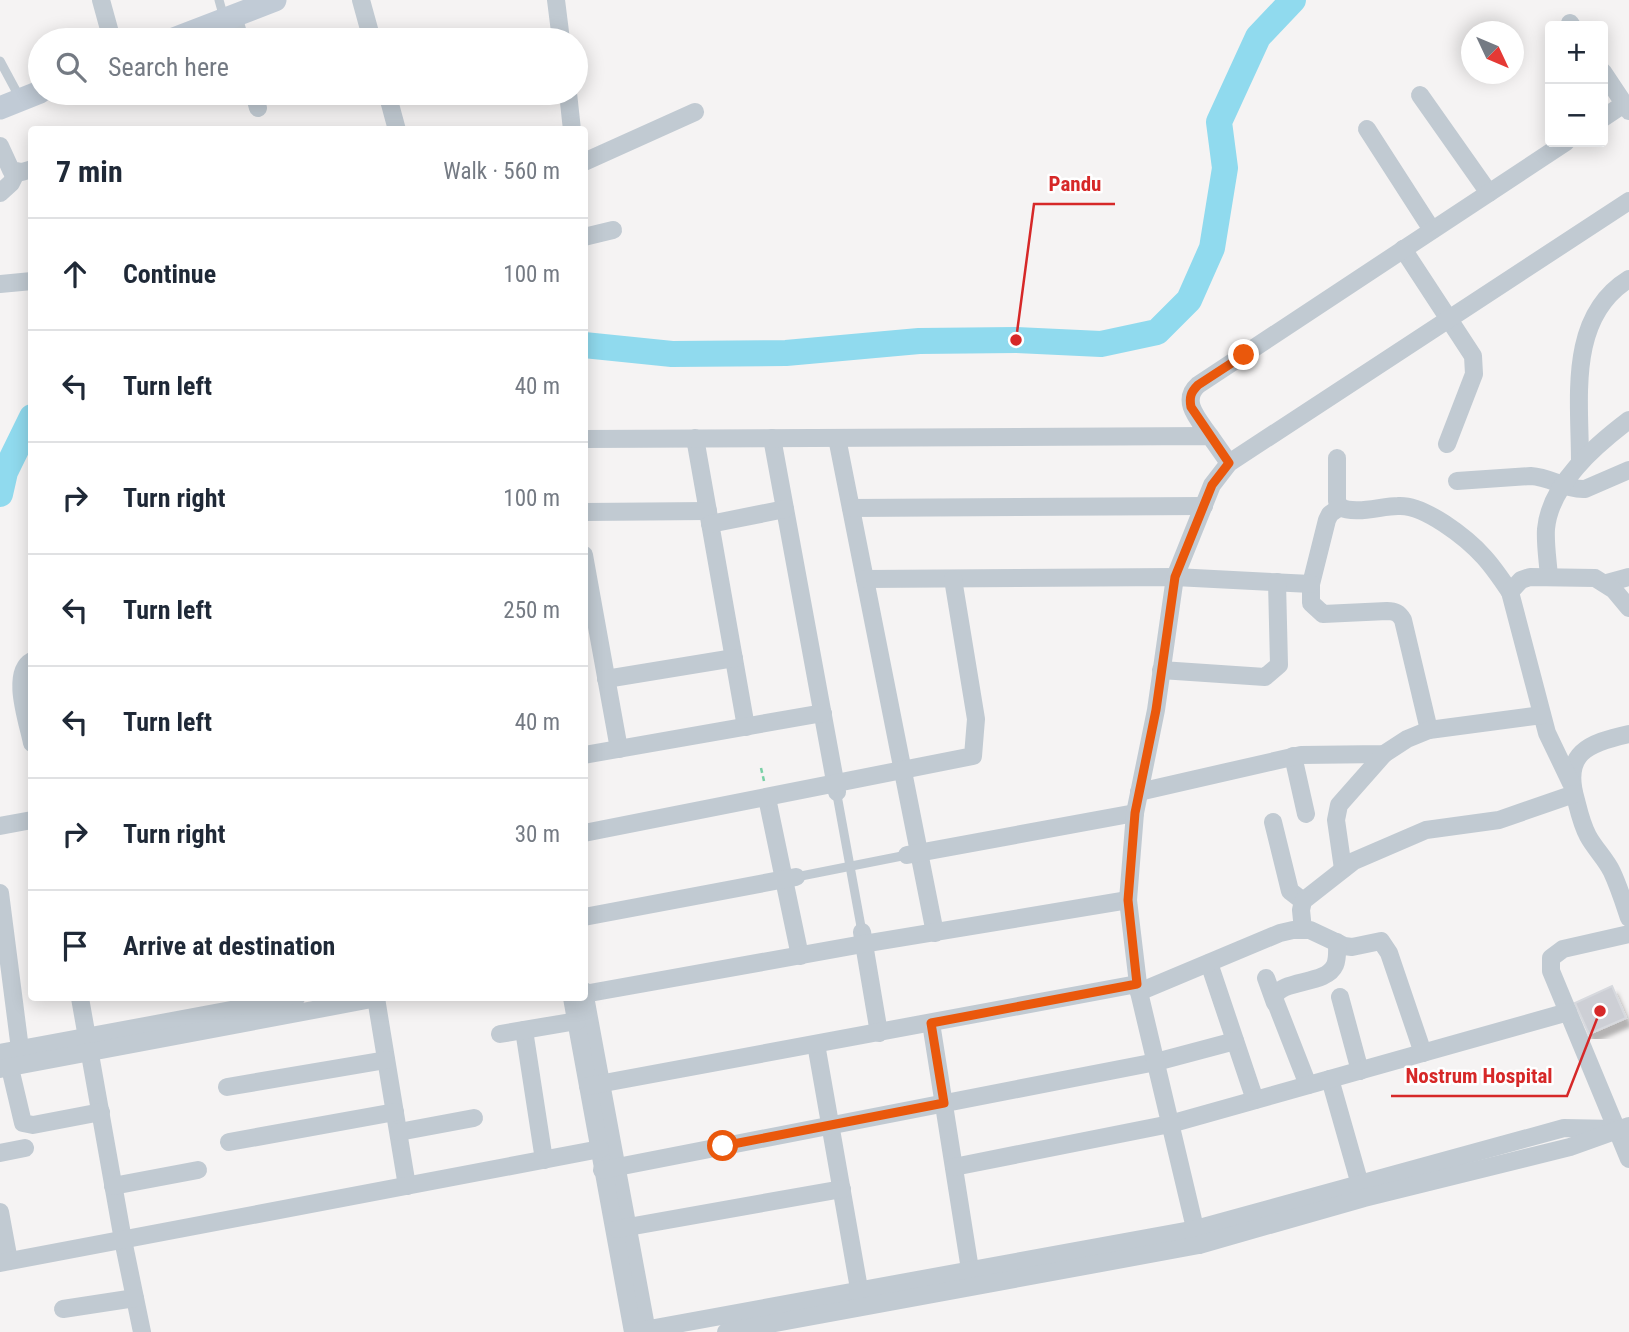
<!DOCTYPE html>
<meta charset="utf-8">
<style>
body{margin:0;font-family:"Roboto Condensed",sans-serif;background:#f6f6f7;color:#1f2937}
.controls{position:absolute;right:21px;top:21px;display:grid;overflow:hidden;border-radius:7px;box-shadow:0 4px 18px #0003}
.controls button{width:63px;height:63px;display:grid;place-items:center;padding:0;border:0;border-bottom:2px solid #e0e1e3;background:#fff;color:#1f2937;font:35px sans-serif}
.compass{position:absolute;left:1461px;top:21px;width:63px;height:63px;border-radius:50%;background:#fff;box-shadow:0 4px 18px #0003;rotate:134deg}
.stop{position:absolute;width:21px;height:21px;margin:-16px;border:5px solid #ea580c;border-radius:50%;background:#fff}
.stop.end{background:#ea580c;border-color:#fff;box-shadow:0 2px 7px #0008}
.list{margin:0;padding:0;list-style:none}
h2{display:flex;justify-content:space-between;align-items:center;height:91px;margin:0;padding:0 28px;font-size:30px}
h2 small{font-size:23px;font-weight:400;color:#747a83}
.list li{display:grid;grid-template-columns:46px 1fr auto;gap:21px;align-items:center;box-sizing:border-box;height:112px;padding:0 28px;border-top:2px solid #e0e1e3}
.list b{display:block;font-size:26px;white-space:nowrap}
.list em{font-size:23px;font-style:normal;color:#747a83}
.icon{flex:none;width:38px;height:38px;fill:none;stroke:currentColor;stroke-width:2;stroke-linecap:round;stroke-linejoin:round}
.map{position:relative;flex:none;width:1629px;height:1332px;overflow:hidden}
.search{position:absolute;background:#fff;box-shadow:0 4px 18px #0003;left:28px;top:28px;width:560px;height:77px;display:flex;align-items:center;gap:18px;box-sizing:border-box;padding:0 24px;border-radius:38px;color:#747a83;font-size:26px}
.panel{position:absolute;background:#fff;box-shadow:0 4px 18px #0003;left:28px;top:126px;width:560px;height:875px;border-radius:7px}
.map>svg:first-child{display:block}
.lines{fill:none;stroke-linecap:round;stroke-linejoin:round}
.river{stroke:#90daee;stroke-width:26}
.building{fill:#cdcfd5;stroke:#d7d9de;stroke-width:2;filter:url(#shadow)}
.path{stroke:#7ad0a6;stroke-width:2.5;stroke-dasharray:5 3.5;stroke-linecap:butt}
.lane{stroke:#c1cad2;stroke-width:9}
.street{stroke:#c1cad2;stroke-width:18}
.secondary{stroke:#c1cbd6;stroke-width:23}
.route{stroke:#ea580c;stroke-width:9}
.leader{fill:none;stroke:#d62828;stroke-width:2.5}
.callout-dot{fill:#d62828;stroke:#fff;stroke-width:2.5}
.callout-label{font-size:21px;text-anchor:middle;font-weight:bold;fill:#d62828;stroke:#fff;stroke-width:5;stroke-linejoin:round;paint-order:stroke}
</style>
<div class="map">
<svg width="1629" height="1332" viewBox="0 0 1629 1332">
<defs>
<filter id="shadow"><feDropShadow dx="4.5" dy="8" stdDeviation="2" flood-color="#0004"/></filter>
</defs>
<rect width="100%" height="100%" fill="#f5f3f3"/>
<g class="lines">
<!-- river -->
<g class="river">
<path d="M 584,345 L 672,354 L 786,353 L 919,341 L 1016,340 L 1101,344 L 1157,332 L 1189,300 L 1212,248 L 1225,168 L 1219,122 L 1258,37 L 1293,0"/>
<path d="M 0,494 L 5,472 L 32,417"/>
</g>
</g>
<!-- building -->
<path class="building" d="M 1612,986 L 1626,1018 L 1589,1034 L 1575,1003 Z"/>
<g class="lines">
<!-- path -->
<path class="path" d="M 761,768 L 764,781"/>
<!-- lane -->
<g class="lane">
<path d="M 219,0 L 224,18"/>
<path d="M 0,61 L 21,100"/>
<path d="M 837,795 L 862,932"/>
<path d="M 796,877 L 907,855"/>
</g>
<!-- street -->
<g class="street">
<path d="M 101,0 L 112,40"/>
<path d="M 361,0 L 372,40"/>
<path d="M 556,0 L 561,40"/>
<path d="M 233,16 L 240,40"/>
<path d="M 1570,23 L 1572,26"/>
<path d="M 1603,72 L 1629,111"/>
<path d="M 254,93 L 258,108"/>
<path d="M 387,93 L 397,130"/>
<path d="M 568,93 L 572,130"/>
<path d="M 1420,95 L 1489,193"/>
<path d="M 1603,118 L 1624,104"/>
<path d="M 1367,129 L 1432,230"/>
<path d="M 0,146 L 11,170 L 22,172 L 32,169"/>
<path d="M 584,162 L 695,112"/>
<path d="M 0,193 L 11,183 L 16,173"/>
<path d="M 584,237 L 613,230"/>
<path d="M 1403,249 L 1473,356 L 1474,374 L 1447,444"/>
<path d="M 0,284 L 32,281"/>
<path d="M 1210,436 C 1199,420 1180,401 1198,385 L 1566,142"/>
<path d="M 695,438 L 746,727"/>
<path d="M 772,438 L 837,792"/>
<path d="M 837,438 L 935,933"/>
<path d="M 584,439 L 1210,436 L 1229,463"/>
<path d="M 1337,458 L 1337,501 L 1340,507 C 1355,515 1381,506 1398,506 C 1424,504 1467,538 1484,557 C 1494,568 1502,580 1510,592"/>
<path d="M 1580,461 C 1580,399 1567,317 1629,279"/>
<path d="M 1457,481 L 1531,476 C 1550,477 1567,490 1585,489 L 1629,470"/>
<path d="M 1340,507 L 1330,514 L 1327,520 L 1311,584 L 1311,603 L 1323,614 L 1387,611 C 1395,611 1399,613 1403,620 L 1429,730"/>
<path d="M 851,508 L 1204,506"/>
<path d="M 584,512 L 708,511"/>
<path d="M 710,524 L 785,509"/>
<path d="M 584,555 L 619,749"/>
<path d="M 1549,577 C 1548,562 1545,544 1546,529 C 1550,484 1596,445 1629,420"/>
<path d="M 865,579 L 1175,577 L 1311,584"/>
<path d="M 1607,583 L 1629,577"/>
<path d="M 32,661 C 10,673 28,722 32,743"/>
<path d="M 1161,670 L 1265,677 L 1279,665 L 1277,582"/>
<path d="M 606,679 L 734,658"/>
<path d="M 1629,734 C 1588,743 1562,753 1576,800 C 1579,812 1582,825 1588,836 C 1595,849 1606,859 1612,872 C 1619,887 1624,903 1629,918"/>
<path d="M 584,755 L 823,713"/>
<path d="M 1293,756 L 1306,814"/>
<path d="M 1571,783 L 1547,733 L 1510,592 L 1521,580 L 1530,577 L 1595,578 L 1614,590 L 1629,608"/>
<path d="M 1139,792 L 1301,755 L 1384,754 L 1407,739 L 1429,730 L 1542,715"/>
<path d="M 767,798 L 800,956"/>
<path d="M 1273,822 L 1290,891 L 1303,901"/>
<path d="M 0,826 L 32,820"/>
<path d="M 584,833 L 973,756 L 976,719 L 953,579"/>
<path d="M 907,855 L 1135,813"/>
<path d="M 1343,869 L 1336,820 L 1339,805 L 1384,754"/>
<path d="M 0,893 L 20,1049"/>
<path d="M 584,917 L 796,877"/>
<path d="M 1303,930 L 1301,910 L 1303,901 L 1354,861 L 1426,830 L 1499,820 L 1574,794"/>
<path d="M 862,932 L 879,1033"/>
<path d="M 1629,934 L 1563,949 L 1551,958 L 1551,971 L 1629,1159"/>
<path d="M 1209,963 L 1255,1100"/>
<path d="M 1266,978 L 1275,1003"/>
<path d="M 584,991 L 647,1332"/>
<path d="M 1139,992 L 1280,933 L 1293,930 L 1310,930 L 1344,946 L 1352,947 L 1381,941 L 1389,953 L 1423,1053"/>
<path d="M 584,994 L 863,944 L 1128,900"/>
<path d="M 1340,997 L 1360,1071"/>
<path d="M 80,998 L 123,1240 L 142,1332"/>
<path d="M 376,998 L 407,1186"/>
<path d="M 572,998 L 633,1332"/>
<path d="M 931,1023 L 972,1282"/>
<path d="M 524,1030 L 544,1160"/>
<path d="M 500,1034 L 577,1021"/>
<path d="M 816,1044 L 861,1300"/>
<path d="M 0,1053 L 296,998"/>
<path d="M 10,1068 L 23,1123 L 33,1125 L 101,1112"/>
<path d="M 0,1069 L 377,998"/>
<path d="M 1330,1079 L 1363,1195"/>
<path d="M 1308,1085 L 1274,998 C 1281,978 1326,986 1335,965 C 1338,958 1337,949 1337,942"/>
<path d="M 588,1086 L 1137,984"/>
<path d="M 227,1087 L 386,1060"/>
<path d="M 399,1132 L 474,1118"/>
<path d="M 229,1142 L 395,1112"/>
<path d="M 0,1153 L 25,1148"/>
<path d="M 954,1167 L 1170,1124 L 1568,1012"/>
<path d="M 602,1170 L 1156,1062 L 1235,1041"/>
<path d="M 113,1186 L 198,1170"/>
<path d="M 0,1212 L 9,1261"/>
<path d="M 617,1229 L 842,1189"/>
<path d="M 1199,1245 L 1139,992 L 1128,900 L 1135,813 L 1156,710 L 1175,577 L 1212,485 L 1229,463 L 1629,201"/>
<path d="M 0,1263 L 600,1149"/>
<path d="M 63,1309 L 135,1298"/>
<path d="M 633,1332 L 1196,1229 L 1564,1128 L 1617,1129"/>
<path d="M 726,1332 L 1199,1245 L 1364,1198 L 1570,1147 L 1629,1126"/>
</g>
<!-- secondary -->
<g class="secondary">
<path d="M 171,40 L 275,0"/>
<path d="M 0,108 L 40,92"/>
</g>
</g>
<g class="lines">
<!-- route -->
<path class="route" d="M 723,1146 L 944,1103 L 931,1023 L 1137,984 L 1128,900 L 1135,813 L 1156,710 L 1175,577 L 1212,485 L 1229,463 L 1191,407 C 1189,397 1191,392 1198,385 L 1244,355"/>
</g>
<!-- callouts -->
<path class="leader" d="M1016 340L1034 204H1115M1600 1011L1567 1096H1391"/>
<g class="callout-dot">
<circle cx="1016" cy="340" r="7"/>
<circle cx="1600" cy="1011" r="7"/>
</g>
<g class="callout-label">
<text x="1075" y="191">Pandu</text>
<text x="1479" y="1083">Nostrum Hospital</text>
</g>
</svg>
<div class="controls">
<button>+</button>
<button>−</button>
</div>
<svg class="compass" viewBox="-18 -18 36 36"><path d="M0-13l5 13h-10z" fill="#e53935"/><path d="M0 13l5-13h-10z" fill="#747a83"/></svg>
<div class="stop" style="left:723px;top:1146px"></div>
<div class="stop end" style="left:1244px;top:355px"></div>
<div class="search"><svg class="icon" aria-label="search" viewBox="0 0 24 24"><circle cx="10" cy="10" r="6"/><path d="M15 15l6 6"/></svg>Search here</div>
<section class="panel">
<h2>7 min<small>Walk · 560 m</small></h2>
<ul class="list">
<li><svg class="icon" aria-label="ahead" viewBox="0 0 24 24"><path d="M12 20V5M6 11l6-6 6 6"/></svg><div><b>Continue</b></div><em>100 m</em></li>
<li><svg class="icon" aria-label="left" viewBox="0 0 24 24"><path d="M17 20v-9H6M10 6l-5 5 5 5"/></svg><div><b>Turn left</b></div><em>40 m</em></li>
<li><svg class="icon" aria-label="right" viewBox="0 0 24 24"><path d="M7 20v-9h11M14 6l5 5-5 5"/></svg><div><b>Turn right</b></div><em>100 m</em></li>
<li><svg class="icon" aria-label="left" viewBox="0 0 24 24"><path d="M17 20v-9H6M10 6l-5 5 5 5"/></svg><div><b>Turn left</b></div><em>250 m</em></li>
<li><svg class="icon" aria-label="left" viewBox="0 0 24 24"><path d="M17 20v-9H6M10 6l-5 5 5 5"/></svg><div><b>Turn left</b></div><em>40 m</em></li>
<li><svg class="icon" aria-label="right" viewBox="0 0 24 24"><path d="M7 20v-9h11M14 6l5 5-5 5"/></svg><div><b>Turn right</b></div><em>30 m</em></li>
<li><svg class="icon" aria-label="arrive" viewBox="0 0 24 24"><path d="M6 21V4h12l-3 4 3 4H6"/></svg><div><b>Arrive at destination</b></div></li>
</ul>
</section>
</div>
